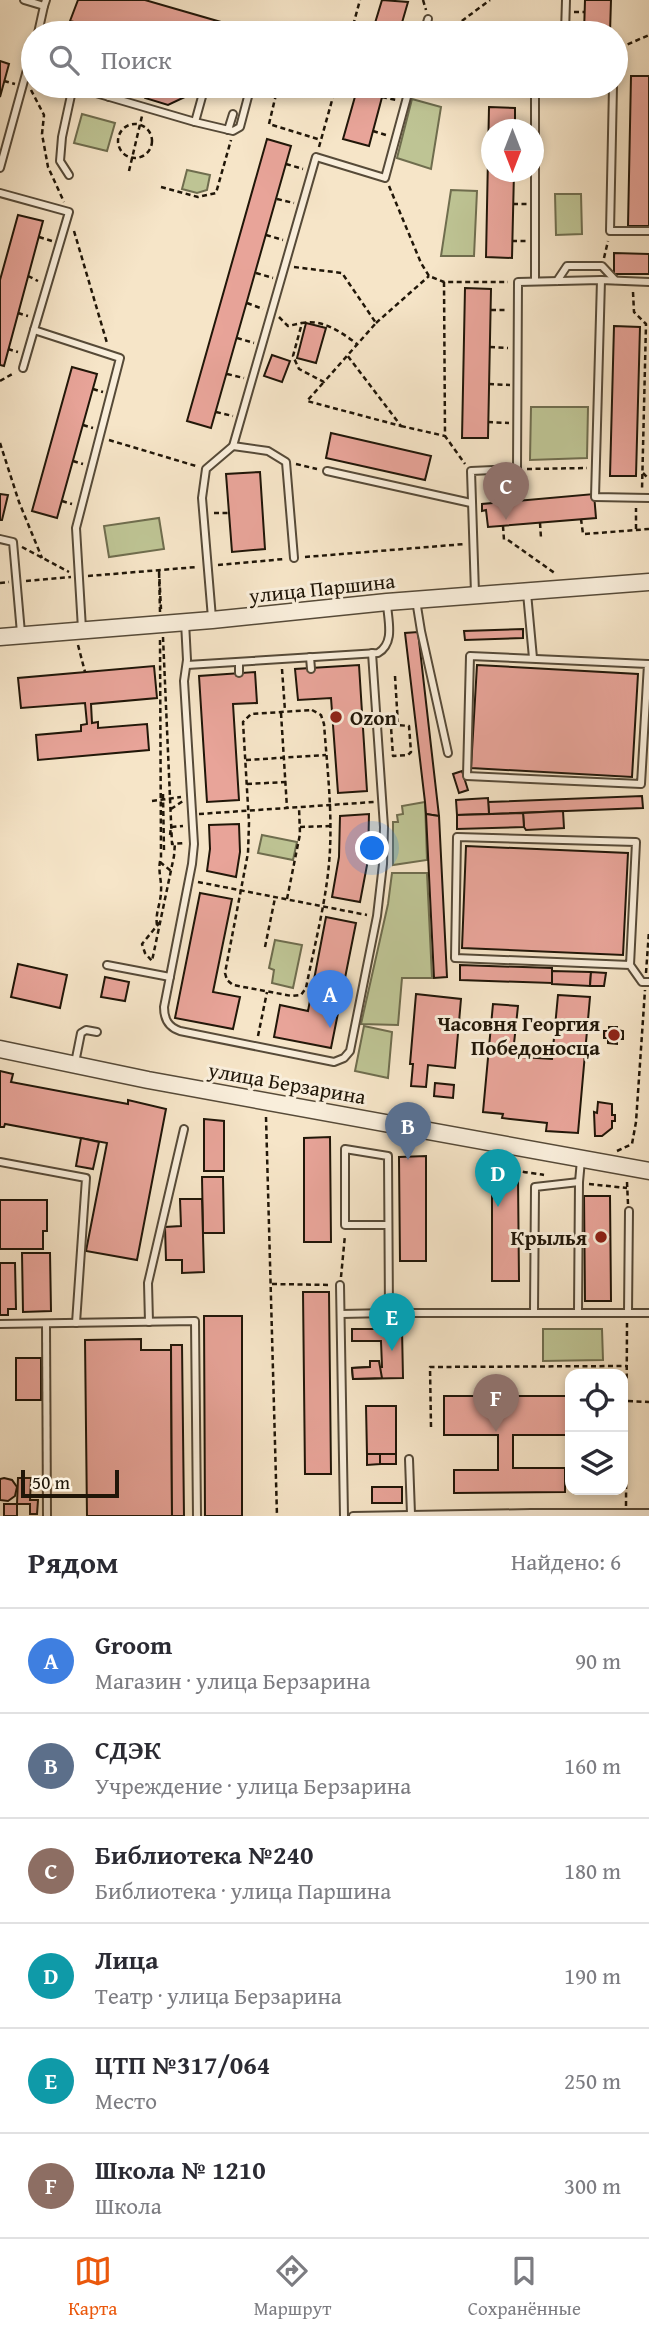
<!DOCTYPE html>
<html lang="ru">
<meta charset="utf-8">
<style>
body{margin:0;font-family:"Gentium Book Plus",serif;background:#f7f7f7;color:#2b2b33}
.controls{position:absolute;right:21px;bottom:21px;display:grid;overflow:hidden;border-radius:14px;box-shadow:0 4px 10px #0003}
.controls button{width:63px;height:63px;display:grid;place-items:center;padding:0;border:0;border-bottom:2px solid #e1e1e2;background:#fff;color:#2b2b33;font:35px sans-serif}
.compass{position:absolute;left:481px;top:119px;width:63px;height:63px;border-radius:50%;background:#fff;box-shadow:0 4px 10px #0003;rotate:180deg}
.scale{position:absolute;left:21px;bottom:18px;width:98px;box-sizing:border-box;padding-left:7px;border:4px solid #201608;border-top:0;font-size:19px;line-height:24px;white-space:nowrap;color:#201608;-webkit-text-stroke:5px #f9eedb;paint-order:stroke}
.you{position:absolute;left:373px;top:849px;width:24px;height:24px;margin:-18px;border:5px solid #fff;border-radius:50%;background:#1a73e8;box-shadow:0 0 0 10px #1a73e833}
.badge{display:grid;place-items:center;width:46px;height:46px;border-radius:50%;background:#ea580c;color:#fff;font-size:23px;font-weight:700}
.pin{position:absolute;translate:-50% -58px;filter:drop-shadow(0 2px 4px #0008)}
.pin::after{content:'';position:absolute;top:37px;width:24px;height:21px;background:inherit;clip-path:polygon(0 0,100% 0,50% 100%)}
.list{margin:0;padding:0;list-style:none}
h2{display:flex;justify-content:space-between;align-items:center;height:91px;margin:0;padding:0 28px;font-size:30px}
h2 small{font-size:23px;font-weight:400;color:#7c7c81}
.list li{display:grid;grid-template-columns:46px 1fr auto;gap:21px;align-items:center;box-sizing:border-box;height:105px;padding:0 28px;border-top:2px solid #e1e1e2}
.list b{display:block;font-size:26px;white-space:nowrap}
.list p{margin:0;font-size:23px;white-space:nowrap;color:#7c7c81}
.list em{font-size:23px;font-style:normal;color:#7c7c81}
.icon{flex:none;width:38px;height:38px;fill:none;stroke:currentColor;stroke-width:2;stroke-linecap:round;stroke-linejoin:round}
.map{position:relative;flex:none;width:649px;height:1516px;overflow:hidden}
.search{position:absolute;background:#fff;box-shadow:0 4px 10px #0003;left:21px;right:21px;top:21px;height:77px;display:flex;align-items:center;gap:18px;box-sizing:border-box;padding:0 24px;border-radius:38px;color:#7c7c81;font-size:26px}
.sheet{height:721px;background:#fff}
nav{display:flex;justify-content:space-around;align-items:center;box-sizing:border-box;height:98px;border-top:2px solid #e1e1e2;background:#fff;font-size:19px;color:#7c7c81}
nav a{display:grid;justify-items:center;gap:4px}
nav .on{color:#ea580c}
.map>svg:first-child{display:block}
.green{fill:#bec494;stroke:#6f6d4e;stroke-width:2}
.building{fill:#e8a499;stroke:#201608;stroke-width:2}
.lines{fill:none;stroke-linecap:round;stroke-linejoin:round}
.service-casing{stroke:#564a38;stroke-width:10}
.tertiary-casing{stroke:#564a38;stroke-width:19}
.path{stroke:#201608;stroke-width:2.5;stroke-dasharray:5 3.5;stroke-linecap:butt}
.service{stroke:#f9eedb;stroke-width:6}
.tertiary{stroke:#f9eedb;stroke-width:16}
.poi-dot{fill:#8f2418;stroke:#f9eedb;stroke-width:2.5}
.labels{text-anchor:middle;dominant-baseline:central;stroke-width:6;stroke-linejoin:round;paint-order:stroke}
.street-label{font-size:21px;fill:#201608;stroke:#f9eedb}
.poi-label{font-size:21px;font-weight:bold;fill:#201608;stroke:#f9eedb;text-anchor:end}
</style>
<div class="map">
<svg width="649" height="1516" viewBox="0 0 649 1516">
<rect width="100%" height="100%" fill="#f6e5c8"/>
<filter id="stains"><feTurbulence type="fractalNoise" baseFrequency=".00286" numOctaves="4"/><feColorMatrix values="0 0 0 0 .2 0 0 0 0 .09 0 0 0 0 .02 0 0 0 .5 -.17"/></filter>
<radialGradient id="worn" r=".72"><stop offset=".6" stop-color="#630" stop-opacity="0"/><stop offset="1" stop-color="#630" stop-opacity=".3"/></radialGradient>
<!-- green -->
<g class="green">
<path d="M 412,99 L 441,107 L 431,169 L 397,158 Z"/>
<path d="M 82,114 L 115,123 L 107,151 L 74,143 Z"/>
<path d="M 187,170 L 210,175 L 207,190 L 197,193 L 182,189 Z"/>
<path d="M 451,190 L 477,191 L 474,256 L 441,256 Z"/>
<path d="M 555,194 L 581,194 L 582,234 L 556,235 Z"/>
<path d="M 531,407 L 588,407 L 587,458 L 530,460 Z"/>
<path d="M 159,518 L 164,549 L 109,557 L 104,526 Z"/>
<path d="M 425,802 L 427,860 L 393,865 L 393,822 L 398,822 L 397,815 L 403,814 L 402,806 Z"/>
<path d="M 262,835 L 297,842 L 293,860 L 258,853 Z"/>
<path d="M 392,873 L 427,873 L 432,978 L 402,978 L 398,1025 L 361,1024 L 388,904 Z"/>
<path d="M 275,940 L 302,945 L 293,988 L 272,983 L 274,970 L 269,968 Z"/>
<path d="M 364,1026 L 392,1032 L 388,1078 L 355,1071 Z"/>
<path d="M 543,1329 L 602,1329 L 603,1360 L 543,1361 Z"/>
</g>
<!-- building -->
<g class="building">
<path d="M 78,0 L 145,0 L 259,33 L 116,33 L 70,21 Z"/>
<path d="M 382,0 L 408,2 L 399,33 L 372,33 Z"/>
<path d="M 585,0 L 611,0 L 610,33 L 584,33 Z"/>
<path d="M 0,61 L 9,64 L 0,97 Z"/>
<path d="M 631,76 L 649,76 L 649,226 L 628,226 Z"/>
<path d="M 136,86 L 191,86 L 187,96 L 168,105 L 145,98 Z"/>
<path d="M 358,86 L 385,86 L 369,146 L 343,139 Z"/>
<path d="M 489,107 L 515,108 L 515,130 L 491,130 L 491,172 L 514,172 L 512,258 L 486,257 Z"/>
<path d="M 267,139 L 291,146 L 211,428 L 187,421 Z"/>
<path d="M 18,215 L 43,221 L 4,366 L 0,365 L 0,280 Z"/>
<path d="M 614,253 L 649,254 L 649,274 L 614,274 Z"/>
<path d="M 465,288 L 491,289 L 488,438 L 462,438 Z"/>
<path d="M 306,323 L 326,328 L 316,363 L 297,358 Z"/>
<path d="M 614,326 L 640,327 L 636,476 L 610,476 Z"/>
<path d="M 272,355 L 290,361 L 282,382 L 264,376 Z"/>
<path d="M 72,367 L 97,374 L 57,518 L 32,511 Z"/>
<path d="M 331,433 L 431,456 L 425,480 L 326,458 Z"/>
<path d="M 260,472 L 265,549 L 232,552 L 226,474 Z"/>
<path d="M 0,494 L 8,495 L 2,520 L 0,520 Z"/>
<path d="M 594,494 L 596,518 L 488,527 L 486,510 L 482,511 L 482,504 Z"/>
<path d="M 523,629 L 523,638 L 465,640 L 464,631 Z"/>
<path d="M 418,632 L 439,816 L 426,814 L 425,802 L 405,633 Z"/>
<path d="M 359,665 L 367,791 L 338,793 L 331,698 L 298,700 L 295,669 Z"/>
<path d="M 477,665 L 638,674 L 632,777 L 471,768 Z"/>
<path d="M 154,666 L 157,698 L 91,704 L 92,723 L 98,722 L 98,728 L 147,724 L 149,750 L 38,760 L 36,735 L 81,731 L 81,725 L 87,724 L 85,703 L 21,708 L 18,678 Z"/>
<path d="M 255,672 L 257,703 L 233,704 L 239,800 L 207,802 L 199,676 Z"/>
<path d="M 462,771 L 468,790 L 459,793 L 453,774 Z"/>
<path d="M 642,796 L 643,808 L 489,814 L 488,802 Z"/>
<path d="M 488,798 L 489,814 L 457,815 L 456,800 Z"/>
<path d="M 563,811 L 564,828 L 526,830 L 524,827 L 523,813 Z"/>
<path d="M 523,813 L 524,827 L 457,829 L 457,815 Z"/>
<path d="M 369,814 L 368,860 L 360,902 L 332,897 L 339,857 L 340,816 Z"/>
<path d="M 426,814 L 439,816 L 447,977 L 434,978 Z"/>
<path d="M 239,824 L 240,852 L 236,877 L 207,871 L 210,849 L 209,825 Z"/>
<path d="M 466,846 L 628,853 L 623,955 L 462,948 Z"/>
<path d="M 200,893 L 232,899 L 213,992 L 240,997 L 233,1029 L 175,1018 Z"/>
<path d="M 326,917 L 356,923 L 331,1048 L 274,1037 L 280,1005 L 308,1011 Z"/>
<path d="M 18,964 L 67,975 L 60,1008 L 11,997 Z"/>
<path d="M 460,965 L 552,968 L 552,983 L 460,980 Z"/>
<path d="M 552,971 L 591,972 L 590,986 L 552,984 Z"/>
<path d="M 591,972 L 606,973 L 604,986 L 590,986 Z"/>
<path d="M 105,977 L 129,982 L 125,1001 L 101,997 Z"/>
<path d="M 416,994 L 461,999 L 455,1068 L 428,1065 L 426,1087 L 411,1086 L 413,1064 L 410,1064 Z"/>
<path d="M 558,995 L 590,997 L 578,1133 L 546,1131 L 547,1123 L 502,1118 L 503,1114 L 483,1112 L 493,1004 L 518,1006 L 513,1053 L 522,1054 L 522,1057 L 552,1059 Z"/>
<path d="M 609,1027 L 617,1027 L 617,1030 L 623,1031 L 623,1039 L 617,1039 L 617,1044 L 608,1043 L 608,1038 L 604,1038 L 604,1031 L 609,1031 Z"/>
<path d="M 0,1071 L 13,1074 L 11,1082 L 128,1104 L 128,1100 L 166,1109 L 137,1260 L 86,1251 L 107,1143 L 5,1124 L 4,1127 L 0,1127 Z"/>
<path d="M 435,1083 L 454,1085 L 453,1098 L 434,1096 Z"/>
<path d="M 598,1102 L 612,1104 L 612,1115 L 615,1115 L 615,1121 L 612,1121 L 612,1128 L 602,1136 L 595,1136 L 594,1112 L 597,1113 Z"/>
<path d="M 204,1119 L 224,1121 L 224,1171 L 204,1171 Z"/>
<path d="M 330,1137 L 331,1242 L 304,1242 L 304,1138 Z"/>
<path d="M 81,1138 L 99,1142 L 93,1169 L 76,1166 Z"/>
<path d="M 426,1156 L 426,1261 L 400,1261 L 399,1157 Z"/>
<path d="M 202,1177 L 223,1177 L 224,1233 L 203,1233 Z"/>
<path d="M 518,1177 L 519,1281 L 492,1281 L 492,1178 Z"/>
<path d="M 584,1196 L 610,1196 L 611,1301 L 585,1301 Z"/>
<path d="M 180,1199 L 202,1199 L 204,1272 L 182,1273 L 182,1260 L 166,1260 L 165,1227 L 181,1226 Z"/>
<path d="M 0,1200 L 47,1200 L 47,1231 L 43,1231 L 43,1249 L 0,1249 Z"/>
<path d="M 22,1253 L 50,1253 L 51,1311 L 23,1312 Z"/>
<path d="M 0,1263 L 15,1263 L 16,1309 L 8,1309 L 8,1315 L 0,1315 Z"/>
<path d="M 303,1292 L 329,1292 L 331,1474 L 305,1474 Z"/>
<path d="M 204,1316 L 242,1316 L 242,1516 L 205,1516 Z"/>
<rect x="352" y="1329" width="29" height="12"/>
<path d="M 352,1329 L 402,1329 L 403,1378 L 353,1379 L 352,1368 L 370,1367 L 370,1361 L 379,1361 L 379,1367 L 382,1367 L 381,1341 L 352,1341 Z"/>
<path d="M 141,1339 L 141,1350 L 171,1350 L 172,1516 L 87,1516 L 85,1340 Z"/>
<path d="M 171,1345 L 182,1345 L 184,1516 L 172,1516 Z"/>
<rect x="16" y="1358" width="25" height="42"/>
<path d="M 370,1361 L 379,1361 L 382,1378 L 353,1379 L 352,1368 L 370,1367 Z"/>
<path d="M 444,1396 L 570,1396 L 570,1435 L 513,1435 L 513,1468 L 565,1468 L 565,1492 L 454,1493 L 454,1470 L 498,1470 L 498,1435 L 444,1435 Z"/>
<path d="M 366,1406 L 396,1406 L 396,1454 L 367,1454 Z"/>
<path d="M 367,1454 L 380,1454 L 380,1464 L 367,1465 Z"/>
<rect x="380" y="1454" width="16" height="10"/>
<path d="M 4,1478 L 12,1480 L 17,1487 L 15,1496 L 8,1501 L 0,1500 L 0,1479 Z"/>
<path d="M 18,1478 L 31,1478 L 30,1500 L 38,1500 L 37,1514 L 30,1514 L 30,1504 L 17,1504 Z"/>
<rect x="372" y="1487" width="30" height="16"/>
<rect x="4" y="1504" width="13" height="12"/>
</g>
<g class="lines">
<defs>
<g id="service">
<path d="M 24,0 L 44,6 L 46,0"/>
<path d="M 38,33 L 44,6"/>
<path d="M 424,33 L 428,19"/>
<path d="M 565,33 L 566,0"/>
<path d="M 72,86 L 195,122 L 233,131 L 240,127 L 249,93"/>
<path d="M 535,86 L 535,281"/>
<path d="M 613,86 L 610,231 L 649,231"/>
<path d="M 109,97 L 112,86"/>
<path d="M 195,122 L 205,86"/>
<path d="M 228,130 L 233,114"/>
<path d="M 0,168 L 33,48"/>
<path d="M 69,175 L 60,161 L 62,137 L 73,86"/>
<path d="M 0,193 L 69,212 L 34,330 L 120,358 L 76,528 L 82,629"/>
<path d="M 601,280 L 595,497 L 649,498"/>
<path d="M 557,281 L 567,266 L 602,266 L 615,280"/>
<path d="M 23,368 L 34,330"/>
<path d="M 233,446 L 268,451 L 286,462 L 294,558"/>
<path d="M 327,471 L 471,503"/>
<path d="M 0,539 L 13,542 L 21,633"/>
<path d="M 475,593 L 471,471 L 517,469 L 518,282 L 601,280 L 649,282"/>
<path d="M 527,593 L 533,658"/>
<path d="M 416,600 L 421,631 L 448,753"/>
<path d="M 212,618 L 202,498 L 206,469 L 233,446 L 316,157 L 385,178 L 410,86"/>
<path d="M 185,622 L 187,660 L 184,681 L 194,844 L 192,864 L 164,1007 C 164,1019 168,1027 180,1031 L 334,1062 L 344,1058 L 350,1051 L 377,916 L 383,864 L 384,827 L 372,653"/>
<path d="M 470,656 L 648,664 L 641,784 L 467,776 Z"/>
<path d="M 310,657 L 311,669"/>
<path d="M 239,662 L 239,673"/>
<path d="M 187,665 L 378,653 C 395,643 388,621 387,604"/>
<path d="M 107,965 L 170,977"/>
<path d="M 630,965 L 455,958 L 457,837 L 636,842 L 630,965 L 642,982 L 649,982"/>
<path d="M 75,1063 L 81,1033 L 86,1030 L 97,1032"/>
<path d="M 0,1162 L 86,1178 L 76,1323"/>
<path d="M 387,1225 L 345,1225 L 345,1149 L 388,1156 L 389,1313 L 649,1313"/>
<path d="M 340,1285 L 344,1516"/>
<path d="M 534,1312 L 535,1187 L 579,1182"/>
<path d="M 578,1312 L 579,1182 L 581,1160"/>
<path d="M 628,1313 L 629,1211"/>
<path d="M 341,1314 L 389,1313"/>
<path d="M 149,1322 L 148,1283 L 184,1129"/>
<path d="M 0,1324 L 195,1321 L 197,1516"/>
<path d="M 46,1324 L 47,1516"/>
<path d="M 409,1459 L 411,1514"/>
<path d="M 353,1516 L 531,1513 L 649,1513"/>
</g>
<g id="tertiary">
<path d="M 0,637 L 212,620 L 387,602 L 649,582"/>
<path d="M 0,1049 L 148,1080 L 649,1171"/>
</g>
</defs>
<!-- service casing -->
<use href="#service" class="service-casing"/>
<!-- tertiary casing -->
<use href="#tertiary" class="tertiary-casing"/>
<!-- path -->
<g class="path">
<path d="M 423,0 L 426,10"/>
<path d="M 574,12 L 585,12"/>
<path d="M 401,26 L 415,30"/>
<path d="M 455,26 L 490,0"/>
<path d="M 58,31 L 66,33"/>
<path d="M 92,33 L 98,33"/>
<path d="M 109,33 L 109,31"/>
<path d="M 291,33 L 293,28 L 315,33"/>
<path d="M 351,33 L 360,0"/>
<path d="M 616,66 L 624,46 L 649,35"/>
<path d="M 4,81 L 15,84"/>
<path d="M 132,86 L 137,94"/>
<path d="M 278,86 L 269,124 L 321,140"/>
<path d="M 31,90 L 44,115 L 42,134 L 48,167 L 64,202"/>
<path d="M 382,97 L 396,100"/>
<circle cx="135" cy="141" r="17"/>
<path d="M 515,126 L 525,127"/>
<path d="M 373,131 L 386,135"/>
<path d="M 319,147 L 336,86"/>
<path d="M 286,164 L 303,169"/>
<path d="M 129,171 L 142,116"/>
<path d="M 389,186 L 421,263 L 429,276 L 444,282 L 508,282"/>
<path d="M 161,187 L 198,197 L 216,193 L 231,140"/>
<path d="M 277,199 L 294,203"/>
<path d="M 513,204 L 527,204"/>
<path d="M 74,231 L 107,343"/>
<path d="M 266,235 L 283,240"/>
<path d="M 39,237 L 52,241"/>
<path d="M 512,241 L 526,241"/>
<path d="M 604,258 L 608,241"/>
<path d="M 294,267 L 342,273 L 376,323 L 324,382 L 299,369 L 293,356 L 302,323 C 323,319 341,332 357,344"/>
<path d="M 256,273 L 273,278"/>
<path d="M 28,276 L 38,281"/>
<path d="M 444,282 L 445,436 L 465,464"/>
<path d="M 633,292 L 634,312 L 646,324 L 642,490"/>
<path d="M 247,303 L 263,309"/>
<path d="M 491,310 L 508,310"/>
<path d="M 18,313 L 28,316"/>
<path d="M 279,317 L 288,326 L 302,323"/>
<path d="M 376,323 L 429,276"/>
<path d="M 237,338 L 254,343"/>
<path d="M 490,347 L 508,348"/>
<path d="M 8,349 L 18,352"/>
<path d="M 227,374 L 244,378"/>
<path d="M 0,381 L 14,373"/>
<path d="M 323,383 L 307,401 L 401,426 L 347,355"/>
<path d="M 489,384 L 510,385"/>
<path d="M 93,389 L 103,392"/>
<path d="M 216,412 L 233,416"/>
<path d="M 488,422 L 509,423"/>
<path d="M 83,425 L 93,428"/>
<path d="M 401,426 L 445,436"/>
<path d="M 109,440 L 196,466"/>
<path d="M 0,443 L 19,502 L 42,558"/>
<path d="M 73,461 L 83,464"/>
<path d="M 296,464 L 317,469"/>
<path d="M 527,469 L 587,468"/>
<path d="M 643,473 L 649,479"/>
<path d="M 62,501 L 72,504"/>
<path d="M 214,513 L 229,513"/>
<path d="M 581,519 L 583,534"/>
<path d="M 540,523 L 541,538"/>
<path d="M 503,526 L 504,540"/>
<path d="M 636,529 L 636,508"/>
<path d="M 585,534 L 649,529"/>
<path d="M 508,540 L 556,574"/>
<path d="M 22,547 L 69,572"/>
<path d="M 305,557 L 465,544"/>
<path d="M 218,565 L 284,559"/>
<path d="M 88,576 L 197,567"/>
<path d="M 26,581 L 71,577"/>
<path d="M 0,583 L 9,582"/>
<path d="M 160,612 L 159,570 L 161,609"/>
<path d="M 163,637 L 172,844 L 184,843"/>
<path d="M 78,645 L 85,672"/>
<path d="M 282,669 L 285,711"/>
<path d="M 395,676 L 398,725 L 409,726 L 411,752 L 408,755 L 393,756 L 391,727 L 398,725"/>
<path d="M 312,710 L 321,715 L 324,724 C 327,765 332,807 330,849 C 328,895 315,942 306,988 L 301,995 L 292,996 L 233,985 L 227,980 L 225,973 L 248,853 L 249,823 L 243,722 L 251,714 Z"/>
<path d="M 281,713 L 287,808"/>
<path d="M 246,760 L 326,755"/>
<path d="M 247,784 L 286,782"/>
<path d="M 163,794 L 164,851"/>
<path d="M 152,801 L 181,797"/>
<path d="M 171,809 L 183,801"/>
<path d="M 199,814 L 374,802"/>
<path d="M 300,827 L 330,826"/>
<path d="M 170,835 L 171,827 L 183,826"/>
<path d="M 160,862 L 171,871"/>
<path d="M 198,882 L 367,915"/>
<path d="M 287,899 L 300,834 L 299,807"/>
<path d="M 160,922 L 142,944 L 145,953 L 152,961 L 174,856 L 175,843"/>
<path d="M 157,925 C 155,913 161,903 161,891 C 162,880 157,869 161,858 L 160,639"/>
<path d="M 265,947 L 275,898"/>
<path d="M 646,973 L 649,931"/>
<path d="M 258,1036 L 267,992"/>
<path d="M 266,1117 L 277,1516"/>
<path d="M 617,1151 L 632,1144 L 636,1122 L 645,990"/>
<path d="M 493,1157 C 504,1172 528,1172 544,1175"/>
<path d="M 627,1182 L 628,1204"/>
<path d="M 589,1184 L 627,1188"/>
<path d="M 341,1277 L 345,1235"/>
<path d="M 272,1284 L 331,1285"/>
<path d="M 628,1401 L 649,1402"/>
<path d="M 431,1427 L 430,1367 L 627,1366"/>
<path d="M 626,1506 L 627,1323"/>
</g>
<!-- service -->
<use href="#service" class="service"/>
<!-- tertiary -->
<use href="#tertiary" class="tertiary"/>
</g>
<!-- markers -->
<g class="poi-dot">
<circle cx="336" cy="717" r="7"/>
<circle cx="614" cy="1035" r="7"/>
<circle cx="601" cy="1237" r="7"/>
</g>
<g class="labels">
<!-- street labels -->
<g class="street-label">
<text transform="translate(322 588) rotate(-6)">улица Паршина</text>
<text transform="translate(287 1083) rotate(10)">улица Берзарина</text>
</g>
<!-- poi labels -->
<g class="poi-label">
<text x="350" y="717" text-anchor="start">Ozon</text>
<text x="600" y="1023">Часовня Георгия<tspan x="600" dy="24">Победоносца</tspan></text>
<text x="587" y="1237">Крылья</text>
</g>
</g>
<rect width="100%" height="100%" filter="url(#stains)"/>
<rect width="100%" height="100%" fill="url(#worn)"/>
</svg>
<div class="controls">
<button><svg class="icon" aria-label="locate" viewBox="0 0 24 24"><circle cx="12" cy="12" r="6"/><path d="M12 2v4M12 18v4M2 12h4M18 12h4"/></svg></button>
<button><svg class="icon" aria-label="layers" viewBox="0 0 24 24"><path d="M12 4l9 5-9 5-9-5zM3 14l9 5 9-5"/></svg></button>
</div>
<svg class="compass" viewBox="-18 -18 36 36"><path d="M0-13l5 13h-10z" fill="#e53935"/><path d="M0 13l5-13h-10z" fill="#7c7c81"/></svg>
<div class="scale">50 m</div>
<div class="you"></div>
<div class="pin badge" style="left:330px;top:1028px;background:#3f7fe0">A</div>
<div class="pin badge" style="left:408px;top:1160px;background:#5c6f8a">B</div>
<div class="pin badge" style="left:506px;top:520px;background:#8d6e63">C</div>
<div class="pin badge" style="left:498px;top:1207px;background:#0f9aa8">D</div>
<div class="pin badge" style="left:392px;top:1351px;background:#0f9aa8">E</div>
<div class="pin badge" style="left:496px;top:1432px;background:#8d6e63">F</div>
<div class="search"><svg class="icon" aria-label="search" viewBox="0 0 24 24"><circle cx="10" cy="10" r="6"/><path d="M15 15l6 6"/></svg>Поиск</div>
</div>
<section class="sheet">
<h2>Рядом<small>Найдено: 6</small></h2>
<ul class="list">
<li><span class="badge" style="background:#3f7fe0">A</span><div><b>Groom</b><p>Магазин · улица Берзарина</p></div><em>90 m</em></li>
<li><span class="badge" style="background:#5c6f8a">B</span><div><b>СДЭК</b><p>Учреждение · улица Берзарина</p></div><em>160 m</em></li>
<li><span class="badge" style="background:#8d6e63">C</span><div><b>Библиотека №240</b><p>Библиотека · улица Паршина</p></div><em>180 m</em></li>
<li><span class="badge" style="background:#0f9aa8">D</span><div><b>Лица</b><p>Театр · улица Берзарина</p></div><em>190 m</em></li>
<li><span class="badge" style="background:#0f9aa8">E</span><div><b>ЦТП №317/064</b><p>Место</p></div><em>250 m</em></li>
<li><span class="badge" style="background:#8d6e63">F</span><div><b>Школа № 1210</b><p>Школа</p></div><em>300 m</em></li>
</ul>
</section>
<nav>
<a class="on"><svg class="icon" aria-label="map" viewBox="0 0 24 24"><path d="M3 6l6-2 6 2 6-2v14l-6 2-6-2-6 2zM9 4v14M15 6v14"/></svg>Карта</a>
<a><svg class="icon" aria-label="directions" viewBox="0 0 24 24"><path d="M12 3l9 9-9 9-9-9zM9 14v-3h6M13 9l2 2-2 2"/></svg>Маршрут</a>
<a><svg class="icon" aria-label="saved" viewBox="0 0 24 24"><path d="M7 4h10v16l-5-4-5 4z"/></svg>Сохранённые</a>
</nav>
